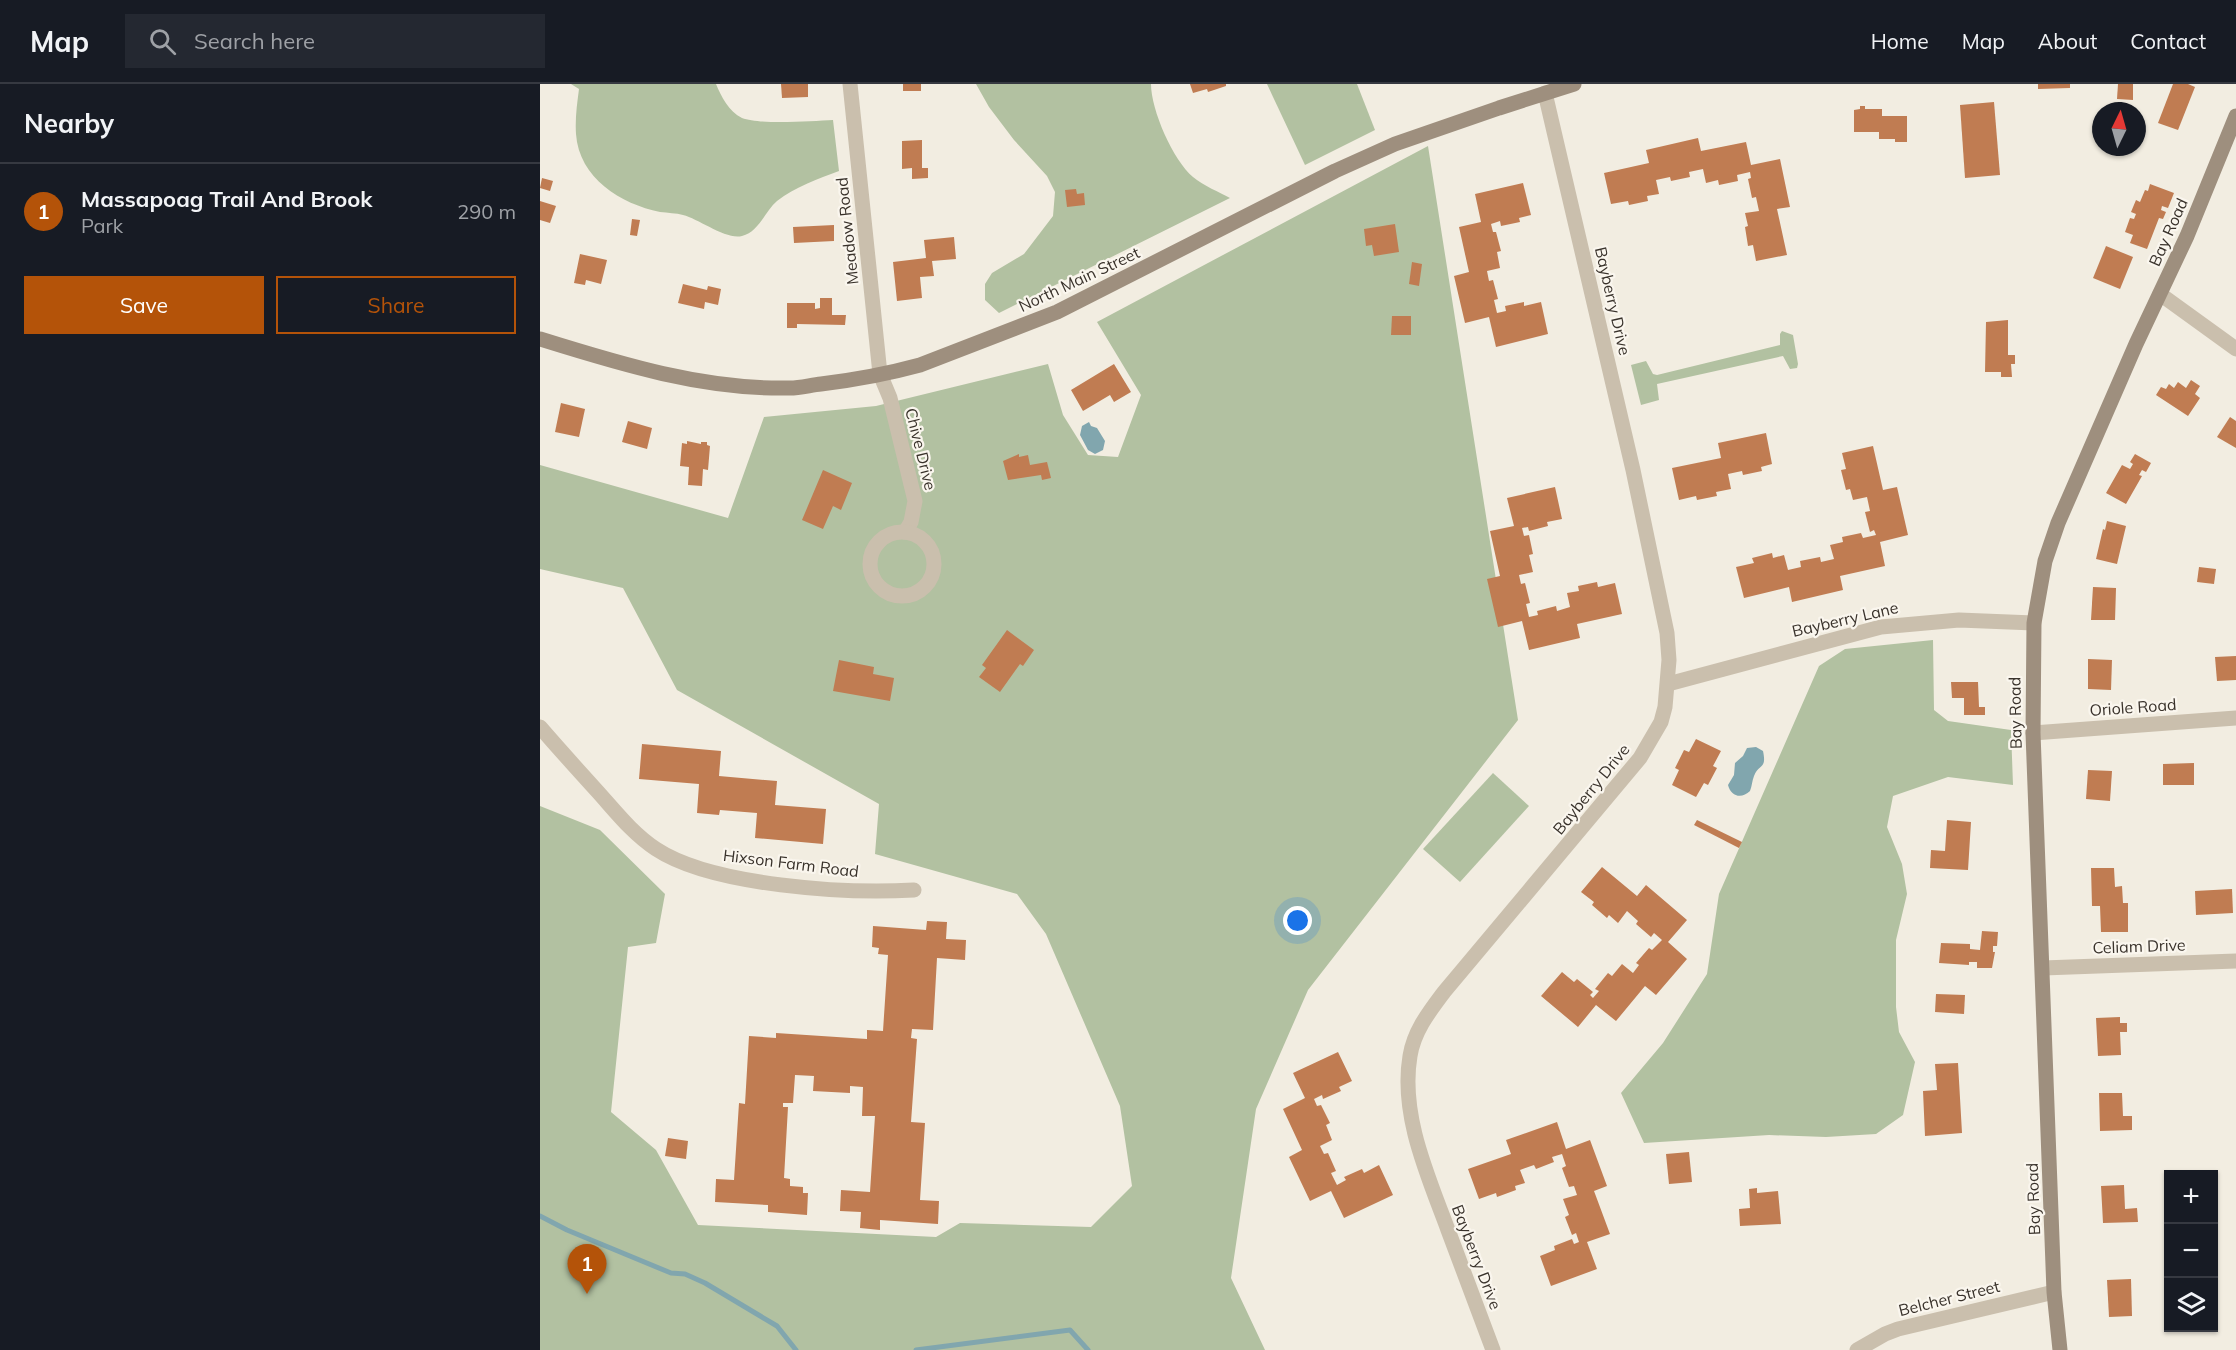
<!DOCTYPE html>
<meta charset="utf-8">
<style>
body{margin:0;font-family:Mulish,sans-serif;background:#242831;color:#f1f3f6}
.controls{position:absolute;right:18px;bottom:18px;display:grid;overflow:hidden;border-radius:0px;box-shadow:0 2px 4px #0004}
.controls button{width:54px;height:54px;display:grid;place-items:center;padding:0;border:0;border-bottom:2px solid #363941;background:#171b24;color:#f1f3f6;font:30px sans-serif}
.compass{position:absolute;left:1552px;top:18px;width:54px;height:54px;border-radius:50%;background:#171b24;box-shadow:0 2px 4px #0004;rotate:5deg}
.you{position:absolute;left:758px;top:837px;width:21px;height:21px;margin:-15px;border:4px solid #fff;border-radius:50%;background:#1a73e8;box-shadow:0 0 0 9px #1a73e833}
.badge{display:grid;place-items:center;width:39px;height:39px;border-radius:50%;background:#b45309;color:#fff;font-size:20px;font-weight:700}
.pin{position:absolute;translate:-50% -50px;filter:drop-shadow(0 2px 3px #0008)}
.pin::after{content:'';position:absolute;top:32px;width:21px;height:18px;background:inherit;clip-path:polygon(0 0,100% 0,50% 100%)}
.list{margin:0;padding:0;list-style:none}
h2{display:flex;justify-content:space-between;align-items:center;height:78px;margin:0;padding:0 24px;font-size:26px}
h2 small{font-size:20px;font-weight:400;color:#9ea1a6}
.list li{display:grid;grid-template-columns:39px 1fr auto;gap:18px;align-items:center;box-sizing:border-box;height:96px;padding:0 24px;border-top:2px solid #363941}
.list b{display:block;font-size:22px;white-space:nowrap}
.list p{margin:0;font-size:20px;white-space:nowrap;color:#9ea1a6}
.list em{font-size:20px;font-style:normal;color:#9ea1a6}
.actions{display:flex;gap:12px;padding:18px 24px}
.actions a{flex:1;padding:14px 0;border:2px solid #b45309;border-radius:0px;text-align:center;font-size:21px;color:#b45309}
.actions .main{background:#b45309;color:#fff}
.icon{flex:none;width:33px;height:33px;fill:none;stroke:currentColor;stroke-width:2;stroke-linecap:round;stroke-linejoin:round}
.map{position:relative;flex:none;width:1696px;height:1266px;overflow:hidden}
header{display:flex;align-items:center;gap:36px;box-sizing:border-box;height:84px;padding:0 30px;background:#171b24;border-bottom:2px solid #363941}
header strong{font-size:28px}
nav{display:flex;gap:33px;margin-inline-start:auto;font-size:21px}
.search{width:420px;height:54px;background:#242831;display:flex;align-items:center;gap:15px;box-sizing:border-box;padding:0 21px;border-radius:0px;color:#9ea1a6;font-size:22px}
main{display:flex}
aside{flex:1;background:#171b24}
.map>svg:first-child{display:block}
.green{fill:#b2c1a1}
.water{fill:#81a6ae}
.lines{fill:none;stroke-linecap:round;stroke-linejoin:round}
.stream{stroke:#81a6ae;stroke-width:5}
.building{fill:#c07c52}
.minor{stroke:#cabfad;stroke-width:15}
.secondary{stroke:#9e8f7e;stroke-width:15}
.labels{text-anchor:middle;dominant-baseline:central;stroke-width:4.5;stroke-linejoin:round;paint-order:stroke}
.street-label{font-size:16px;fill:#39322b;stroke:#faf6ee}
</style>
<header>
<strong>Map</strong>
<div class="search"><svg class="icon" aria-label="search" viewBox="0 0 24 24"><circle cx="10" cy="10" r="6"/><path d="M15 15l6 6"/></svg>Search here</div>
<nav><a>Home</a><a>Map</a><a>About</a><a>Contact</a></nav>
</header>
<main>
<aside>
<h2>Nearby<small></small></h2>
<ul class="list">
<li><span class="badge">1</span><div><b>Massapoag Trail And Brook</b><p>Park</p></div><em>290 m</em></li>
</ul>
<div class="actions"><a class="main">Save</a><a>Share</a></div>
</aside>
<div class="map">
<svg width="1696" height="1266" viewBox="0 0 1696 1266">
<rect width="100%" height="100%" fill="#f2ede1"/>
<!-- green -->
<g class="green">
<path d="M 31,0 L 176,0 C 181,12 189,28 202,34 C 220,41 272,37 293,36 L 299,87 C 278,95 255,103 237,117 C 225,127 219,148 202,152 C 186,156 159,135 143,131 C 136,129 128,129 120,128 C 81,120 39,94 36,50 C 35,35 37,20 39,5 Z"/>
<path d="M 436,0 L 611,0 C 611,26 633,76 653,93 C 664,102 679,108 690,114 L 459,229 L 445,216 L 445,200 L 452,189 L 484,170 L 513,132 L 515,108 L 507,92 L 474,56 L 449,23 Z"/>
<path d="M 727,0 L 817,0 L 835,46 L 765,81 Z"/>
<path d="M 888,62 L 978,636 L 768,906 L 716,1025 L 691,1194 L 725,1266 L 0,1266 L 0,722 L 60,746 L 125,810 L 116,859 L 88,863 L 71,1028 L 116,1066 L 158,1141 L 396,1153 L 420,1139 L 551,1143 L 592,1102 L 580,1022 L 506,850 L 477,810 L 335,770 L 339,720 L 137,606 L 83,504 L 0,485 L 0,381 L 188,434 L 224,333 L 336,322 L 508,280 L 523,331 L 548,371 L 578,373 L 601,311 L 557,238 Z"/>
<path d="M 1242,247 L 1253,251 L 1258,280 L 1257,284 L 1250,285 L 1243,272 L 1117,300 L 1119,316 L 1101,321 L 1091,281 L 1106,277 L 1113,290 L 1117,291 L 1240,261 L 1240,250 Z"/>
<path d="M 1393,556 L 1394,626 L 1408,637 L 1471,646 L 1473,701 L 1408,693 L 1353,712 L 1347,743 L 1362,780 L 1367,810 L 1356,856 L 1356,923 L 1359,948 L 1375,978 L 1363,1031 L 1336,1050 L 1286,1053 L 1229,1051 L 1104,1059 L 1081,1009 L 1123,959 L 1167,890 L 1179,810 L 1279,582 L 1305,565 Z"/>
<path d="M 953,689 L 989,722 L 920,798 L 883,765 Z"/>
</g>
<!-- water -->
<g class="water">
<path d="M 549,338 L 551,342 L 557,344 L 565,357 L 563,366 L 555,370 L 548,366 L 540,351 L 542,342 Z"/>
<path d="M 1216,663 L 1223,667 C 1227,686 1219,679 1214,692 C 1212,697 1212,702 1210,707 C 1202,715 1191,713 1188,701 L 1194,691 L 1195,679 L 1203,672 L 1207,664 Z"/>
</g>
<g class="lines">
<!-- stream -->
<g class="stream">
<path d="M 0,1132 L 27,1146 L 131,1189 L 145,1190 L 165,1199 L 237,1242 L 256,1266"/>
<path d="M 376,1266 L 530,1246 L 548,1266"/>
</g>
</g>
<!-- building -->
<g class="building">
<path d="M 241,0 L 268,0 L 268,13 L 242,14 Z"/>
<rect x="363" y="0" width="18" height="7"/>
<path d="M 650,0 L 686,0 L 686,2 L 668,8 L 667,5 L 653,9 Z"/>
<path d="M 1498,0 L 1530,0 L 1530,4 L 1498,5 Z"/>
<path d="M 1578,0 L 1593,0 L 1593,16 L 1577,15 Z"/>
<path d="M 1633,0 L 1648,0 L 1655,3 L 1638,46 L 1618,39 Z"/>
<path d="M 1454,18 L 1460,91 L 1425,94 L 1420,21 Z"/>
<path d="M 1320,22 L 1325,22 L 1325,25 L 1342,25 L 1342,32 L 1367,32 L 1367,58 L 1355,58 L 1355,55 L 1339,55 L 1339,48 L 1314,48 L 1314,26 L 1320,25 Z"/>
<path d="M 1158,54 L 1161,67 L 1206,58 L 1211,81 L 1240,75 L 1250,123 L 1237,125 L 1247,171 L 1216,177 L 1213,161 L 1208,162 L 1205,143 L 1208,142 L 1205,129 L 1219,127 L 1216,113 L 1212,114 L 1208,95 L 1211,94 L 1210,88 L 1197,91 L 1198,97 L 1179,101 L 1178,96 L 1166,99 L 1163,85 L 1149,88 L 1150,93 L 1131,97 L 1130,93 L 1116,96 L 1119,110 L 1107,112 L 1108,117 L 1089,121 L 1088,117 L 1071,120 L 1064,89 L 1109,79 L 1106,66 Z"/>
<path d="M 382,56 L 382,84 L 388,84 L 388,94 L 372,95 L 372,84 L 362,85 L 362,57 Z"/>
<path d="M 2,94 L 13,97 L 10,107 L 0,104 Z"/>
<path d="M 983,99 L 991,131 L 979,134 L 980,138 L 961,142 L 960,137 L 951,140 L 953,148 L 956,148 L 961,167 L 957,168 L 960,184 L 947,187 L 949,197 L 953,196 L 958,215 L 954,216 L 957,229 L 966,227 L 965,222 L 984,218 L 984,222 L 1001,218 L 1008,250 L 956,263 L 949,233 L 925,239 L 914,192 L 929,188 L 919,143 L 941,138 L 935,110 Z"/>
<path d="M 1610,100 L 1634,109 L 1628,124 L 1622,122 L 1621,126 L 1626,128 L 1623,135 L 1619,134 L 1607,165 L 1590,159 L 1593,151 L 1585,148 L 1590,134 L 1594,135 L 1596,130 L 1591,128 L 1596,116 L 1600,118 L 1605,106 L 1608,107 Z"/>
<path d="M 536,105 L 537,110 L 544,109 L 545,121 L 527,123 L 525,106 Z"/>
<path d="M 0,117 L 16,122 L 10,139 L 0,136 Z"/>
<path d="M 92,135 L 100,136 L 97,152 L 90,151 Z"/>
<path d="M 855,140 L 859,168 L 834,172 L 832,161 L 826,162 L 824,145 Z"/>
<path d="M 294,141 L 294,157 L 254,159 L 253,143 Z"/>
<path d="M 414,153 L 416,175 L 392,177 L 394,192 L 380,193 L 382,214 L 357,217 L 353,178 L 386,174 L 384,156 Z"/>
<path d="M 1566,162 L 1593,173 L 1580,205 L 1553,194 Z"/>
<path d="M 40,170 L 67,176 L 61,200 L 46,196 L 45,201 L 34,199 Z"/>
<path d="M 872,178 L 882,180 L 879,202 L 869,200 Z"/>
<path d="M 143,200 L 167,206 L 168,202 L 181,205 L 178,221 L 165,218 L 164,225 L 138,219 Z"/>
<path d="M 280,214 L 292,214 L 292,231 L 306,231 L 305,241 L 257,240 L 257,244 L 247,244 L 247,219 L 275,219 L 275,225 L 280,224 Z"/>
<path d="M 852,232 L 871,232 L 871,251 L 851,251 Z"/>
<path d="M 1468,236 L 1468,271 L 1475,271 L 1475,280 L 1471,280 L 1472,293 L 1461,293 L 1461,288 L 1445,288 L 1446,238 Z"/>
<path d="M 574,280 L 591,308 L 574,318 L 570,311 L 543,327 L 531,306 Z"/>
<path d="M 1651,296 L 1660,302 L 1655,310 L 1660,314 L 1648,332 L 1616,311 L 1621,303 L 1626,305 L 1629,300 L 1634,304 L 1638,298 L 1646,304 Z"/>
<path d="M 21,319 L 45,325 L 39,353 L 15,348 Z"/>
<path d="M 1690,333 L 1696,337 L 1696,364 L 1677,353 Z"/>
<path d="M 88,337 L 112,344 L 107,365 L 82,358 Z"/>
<path d="M 1226,349 L 1232,380 L 1221,383 L 1222,387 L 1203,391 L 1202,387 L 1188,390 L 1191,405 L 1176,408 L 1177,412 L 1157,416 L 1156,412 L 1139,416 L 1132,384 L 1181,374 L 1178,359 Z"/>
<path d="M 147,357 L 161,360 L 161,358 L 167,358 L 167,361 L 170,362 L 168,386 L 163,385 L 162,402 L 148,401 L 149,383 L 140,382 L 142,359 L 147,360 Z"/>
<path d="M 1333,362 L 1343,406 L 1357,403 L 1368,451 L 1340,458 L 1345,482 L 1300,492 L 1303,506 L 1252,518 L 1249,503 L 1204,514 L 1196,483 L 1214,479 L 1212,474 L 1232,469 L 1233,474 L 1244,471 L 1248,486 L 1261,483 L 1260,477 L 1280,473 L 1281,478 L 1294,475 L 1290,461 L 1303,458 L 1302,453 L 1321,449 L 1323,454 L 1336,451 L 1334,446 L 1330,448 L 1325,428 L 1330,427 L 1327,413 L 1313,416 L 1310,405 L 1306,406 L 1301,386 L 1306,385 L 1302,369 Z"/>
<path d="M 479,370 L 479,373 L 488,371 L 490,381 L 507,378 L 511,394 L 502,396 L 501,391 L 468,396 L 463,377 Z"/>
<path d="M 1595,370 L 1611,379 L 1606,388 L 1602,386 L 1599,391 L 1602,392 L 1586,420 L 1566,409 L 1582,381 L 1590,385 L 1593,380 L 1590,378 Z"/>
<path d="M 283,386 L 312,399 L 301,426 L 293,422 L 283,445 L 262,436 Z"/>
<path d="M 1015,403 L 1022,435 L 1007,438 L 1008,442 L 989,447 L 988,443 L 982,444 L 984,452 L 989,451 L 993,470 L 989,471 L 993,488 L 979,491 L 981,500 L 985,499 L 990,519 L 986,520 L 989,533 L 998,531 L 997,527 L 1016,522 L 1017,527 L 1030,523 L 1027,509 L 1039,507 L 1038,502 L 1057,498 L 1058,503 L 1075,499 L 1082,530 L 1037,540 L 1040,554 L 989,566 L 982,537 L 958,543 L 947,495 L 960,492 L 950,447 L 974,442 L 967,414 Z"/>
<path d="M 1567,437 L 1586,442 L 1577,480 L 1556,475 L 1563,445 L 1565,446 Z"/>
<path d="M 1659,483 L 1676,485 L 1674,500 L 1657,498 Z"/>
<path d="M 1553,503 L 1576,504 L 1575,536 L 1551,536 Z"/>
<path d="M 467,546 L 494,566 L 483,582 L 480,580 L 460,608 L 439,593 L 446,584 L 442,581 Z"/>
<path d="M 1696,572 L 1696,596 L 1677,597 L 1675,573 Z"/>
<path d="M 1548,575 L 1572,576 L 1571,606 L 1548,605 Z"/>
<path d="M 299,576 L 334,583 L 333,590 L 354,594 L 350,617 L 293,607 Z"/>
<path d="M 1411,598 L 1438,598 L 1439,623 L 1445,623 L 1445,631 L 1424,631 L 1424,614 L 1412,614 Z"/>
<path d="M 1156,655 L 1181,667 L 1173,682 L 1177,684 L 1168,701 L 1164,699 L 1156,713 L 1132,701 L 1139,686 L 1135,684 L 1144,666 L 1149,668 Z"/>
<path d="M 102,660 L 181,667 L 179,692 L 237,697 L 235,721 L 286,725 L 283,760 L 215,754 L 217,729 L 180,726 L 179,731 L 157,729 L 159,700 L 99,695 Z"/>
<path d="M 1654,679 L 1654,701 L 1623,701 L 1623,680 Z"/>
<path d="M 1548,686 L 1572,687 L 1570,717 L 1546,715 Z"/>
<path d="M 1157,736 L 1202,758 L 1199,764 L 1154,741 Z"/>
<path d="M 1407,736 L 1431,738 L 1428,786 L 1390,784 L 1391,766 L 1405,767 Z"/>
<path d="M 1062,783 L 1097,812 L 1106,801 L 1147,836 L 1128,858 L 1147,875 L 1116,911 L 1105,902 L 1076,937 L 1056,921 L 1038,943 L 1001,912 L 1022,888 L 1034,898 L 1037,895 L 1053,908 L 1050,911 L 1053,914 L 1059,907 L 1055,905 L 1068,889 L 1072,892 L 1082,880 L 1093,889 L 1099,881 L 1096,879 L 1109,864 L 1112,866 L 1122,856 L 1114,849 L 1111,853 L 1096,840 L 1098,837 L 1087,827 L 1078,839 L 1069,831 L 1067,834 L 1052,821 L 1054,818 L 1041,808 Z"/>
<path d="M 1551,784 L 1574,784 L 1575,803 L 1582,802 L 1583,819 L 1588,819 L 1588,848 L 1561,848 L 1560,822 L 1552,822 Z"/>
<path d="M 1692,805 L 1693,829 L 1656,831 L 1655,807 Z"/>
<path d="M 387,837 L 407,838 L 406,855 L 426,856 L 425,876 L 397,874 L 393,946 L 372,945 L 371,954 L 377,955 L 371,1038 L 385,1039 L 380,1116 L 399,1117 L 398,1140 L 340,1136 L 340,1146 L 320,1144 L 321,1128 L 300,1127 L 301,1106 L 330,1108 L 335,1032 L 322,1032 L 323,1003 L 310,1002 L 310,1009 L 273,1007 L 274,992 L 255,991 L 253,1019 L 243,1019 L 243,1023 L 248,1023 L 244,1094 L 250,1095 L 250,1102 L 263,1103 L 263,1109 L 268,1109 L 267,1131 L 228,1128 L 228,1121 L 175,1118 L 176,1095 L 194,1096 L 199,1019 L 205,1020 L 209,952 L 236,954 L 236,949 L 327,955 L 327,946 L 343,947 L 348,871 L 338,870 L 339,864 L 332,863 L 333,842 L 386,846 Z"/>
<path d="M 1442,847 L 1458,848 L 1457,862 L 1453,862 L 1453,868 L 1455,868 L 1452,884 L 1437,884 L 1437,878 L 1429,878 L 1429,881 L 1399,879 L 1401,859 L 1430,860 L 1430,865 L 1440,866 Z"/>
<path d="M 1396,910 L 1425,911 L 1424,930 L 1395,928 Z"/>
<path d="M 1580,933 L 1580,939 L 1587,939 L 1587,948 L 1580,948 L 1581,971 L 1558,972 L 1556,934 Z"/>
<path d="M 798,968 L 812,997 L 799,1003 L 801,1007 L 783,1015 L 782,1011 L 774,1015 L 777,1022 L 781,1021 L 790,1039 L 786,1041 L 792,1056 L 780,1062 L 784,1070 L 788,1069 L 796,1087 L 791,1089 L 797,1101 L 806,1096 L 804,1093 L 822,1085 L 824,1089 L 839,1081 L 853,1111 L 804,1134 L 791,1107 L 770,1117 L 749,1073 L 762,1066 L 743,1025 L 765,1014 L 753,989 Z"/>
<path d="M 1418,979 L 1422,1049 L 1385,1052 L 1383,1007 L 1397,1006 L 1395,980 Z"/>
<path d="M 1559,1009 L 1582,1009 L 1583,1032 L 1592,1032 L 1592,1046 L 1560,1047 Z"/>
<path d="M 1017,1038 L 1026,1065 L 1050,1056 L 1067,1102 L 1054,1107 L 1070,1150 L 1047,1158 L 1057,1185 L 1011,1202 L 1000,1172 L 1015,1166 L 1014,1162 L 1032,1155 L 1034,1160 L 1039,1158 L 1036,1149 L 1032,1151 L 1025,1133 L 1029,1131 L 1023,1115 L 1037,1111 L 1034,1102 L 1029,1103 L 1022,1084 L 1026,1082 L 1022,1070 L 1012,1073 L 1014,1078 L 996,1085 L 994,1081 L 980,1086 L 985,1099 L 975,1102 L 976,1106 L 957,1113 L 956,1109 L 939,1115 L 928,1085 L 971,1070 L 966,1056 Z"/>
<path d="M 128,1054 L 148,1057 L 146,1075 L 125,1072 Z"/>
<path d="M 1149,1068 L 1152,1098 L 1129,1100 L 1126,1070 Z"/>
<path d="M 1584,1101 L 1585,1125 L 1597,1124 L 1598,1138 L 1563,1139 L 1561,1102 Z"/>
<path d="M 1217,1104 L 1217,1109 L 1238,1107 L 1241,1140 L 1200,1142 L 1199,1125 L 1210,1124 L 1209,1105 Z"/>
<path d="M 1591,1195 L 1592,1232 L 1569,1233 L 1567,1196 Z"/>
</g>
<g class="lines">
<!-- minor -->
<g class="minor">
<path d="M 310,0 L 340,290 L 350,314 L 375,417 L 371,438 L 365,448"/>
<path d="M 1620,210 L 1696,265"/>
<circle cx="362" cy="480" r="32"/>
<path d="M 1128,600 L 1341,543 L 1419,536 L 1494,539"/>
<path d="M 0,643 C 19,665 38,686 58,708 C 76,728 93,750 116,765 C 172,802 307,810 374,806"/>
<path d="M 1493,649 L 1696,634"/>
<path d="M 1503,884 L 1696,877"/>
<path d="M 953,1266 C 938,1226 923,1186 908,1146 C 888,1092 860,1031 870,972 C 874,947 889,928 904,908 L 1100,674 L 1121,638 L 1125,623 L 1129,576 L 1127,549 L 1093,386 L 1005,9"/>
<path d="M 1317,1266 L 1345,1250 L 1358,1245 L 1514,1208"/>
</g>
<!-- secondary -->
<g class="secondary">
<path d="M 0,255 C 80,280 164,306 250,304 C 260,304 271,301 281,300 C 314,296 347,290 380,281 L 517,228 L 795,87 L 855,60 L 959,24 L 1034,0"/>
<path d="M 1520,1266 L 1514,1208 L 1493,649 L 1494,539 L 1505,477 L 1518,439 L 1596,260 L 1647,152 L 1696,32"/>
</g>
</g>
<g class="labels">
<!-- street labels -->
<g class="street-label">
<text transform="translate(307 147) rotate(-96)">Meadow Road</text>
<text transform="translate(1628 148) rotate(-66)">Bay Road</text>
<text transform="translate(539 195) rotate(-25)">North Main Street</text>
<text transform="translate(1073 217) rotate(77)">Bayberry Drive</text>
<text transform="translate(381 365) rotate(76)">Chive Drive</text>
<text transform="translate(1305 535) rotate(-13)">Bayberry Lane</text>
<text transform="translate(1593 623) rotate(-4)">Oriole Road</text>
<text transform="translate(1475 629) rotate(-91)">Bay Road</text>
<text transform="translate(1051 705) rotate(-51)">Bayberry Drive</text>
<text transform="translate(251 779) rotate(7)">Hixson Farm Road</text>
<text transform="translate(1599 862) rotate(-2)">Celiam Drive</text>
<text transform="translate(1493 1115) rotate(-92)">Bay Road</text>
<text transform="translate(937 1173) rotate(69)">Bayberry Drive</text>
<text transform="translate(1409 1214) rotate(-14)">Belcher Street</text>
</g>
</g>
</svg>
<div class="controls">
<button>+</button>
<button>−</button>
<button><svg class="icon" aria-label="layers" viewBox="0 0 24 24"><path d="M12 4l9 5-9 5-9-5zM3 14l9 5 9-5"/></svg></button>
</div>
<svg class="compass" viewBox="-18 -18 36 36"><path d="M0-13l5 13h-10z" fill="#e53935"/><path d="M0 13l5-13h-10z" fill="#9ea1a6"/></svg>
<div class="you"></div>
<div class="pin badge" style="left:47px;top:1210px">1</div>
</div>
</main>
